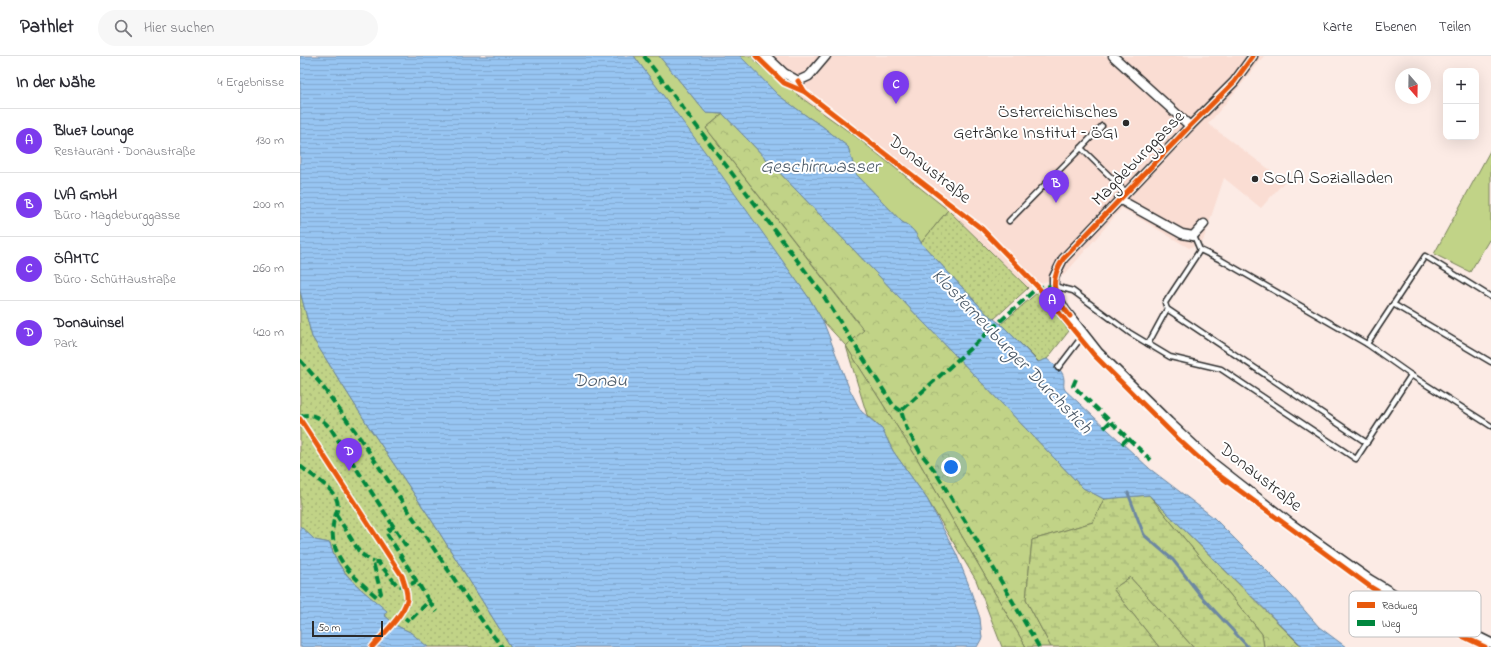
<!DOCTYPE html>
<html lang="de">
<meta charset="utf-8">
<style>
body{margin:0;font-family:"Indie Flower",sans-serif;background:#f7f7f7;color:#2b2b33}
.controls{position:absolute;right:12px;top:12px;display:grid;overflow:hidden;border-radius:8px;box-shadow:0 4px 16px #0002}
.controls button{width:36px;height:36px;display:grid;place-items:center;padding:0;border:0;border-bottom:1px solid #e1e1e2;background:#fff;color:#2b2b33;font:20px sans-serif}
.compass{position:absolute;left:1095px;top:12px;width:36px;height:36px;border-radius:50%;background:#fff;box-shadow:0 4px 16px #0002;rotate:160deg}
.scale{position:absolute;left:12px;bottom:10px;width:71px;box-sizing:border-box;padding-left:4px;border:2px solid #2b2b2b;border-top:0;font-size:11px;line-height:14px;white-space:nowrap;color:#2b2b2b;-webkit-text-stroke:3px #fff;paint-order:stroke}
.you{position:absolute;left:651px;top:411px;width:14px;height:14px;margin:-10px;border:3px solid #fff;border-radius:50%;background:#1a73e8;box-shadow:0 0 0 6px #1a73e833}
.badge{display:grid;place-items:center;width:26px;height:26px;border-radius:50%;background:#7c3aed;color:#fff;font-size:13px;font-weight:700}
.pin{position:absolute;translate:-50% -33px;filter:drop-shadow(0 1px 2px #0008)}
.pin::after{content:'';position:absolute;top:21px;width:14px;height:12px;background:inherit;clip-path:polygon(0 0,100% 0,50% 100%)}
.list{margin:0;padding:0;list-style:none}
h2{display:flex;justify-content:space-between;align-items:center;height:52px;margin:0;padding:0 16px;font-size:17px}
h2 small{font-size:13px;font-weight:400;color:#7c7c81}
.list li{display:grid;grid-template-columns:26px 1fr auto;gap:12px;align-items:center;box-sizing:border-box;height:64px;padding:0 16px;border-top:1px solid #e1e1e2}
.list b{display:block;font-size:15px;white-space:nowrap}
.list p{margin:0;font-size:13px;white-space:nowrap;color:#7c7c81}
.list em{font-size:13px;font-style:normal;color:#7c7c81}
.icon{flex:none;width:22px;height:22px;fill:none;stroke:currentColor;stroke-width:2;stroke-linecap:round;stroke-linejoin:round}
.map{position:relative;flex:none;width:1191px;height:591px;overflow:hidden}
header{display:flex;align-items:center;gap:24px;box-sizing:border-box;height:56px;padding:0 20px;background:#fff;border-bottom:1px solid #e1e1e2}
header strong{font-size:19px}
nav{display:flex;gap:22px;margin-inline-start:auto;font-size:14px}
.search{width:280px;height:36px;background:#f7f7f7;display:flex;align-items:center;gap:10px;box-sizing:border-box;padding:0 14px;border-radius:22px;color:#7c7c81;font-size:15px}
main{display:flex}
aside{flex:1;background:#fff}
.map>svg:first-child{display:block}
.built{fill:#faddd3}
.green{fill:#c1d387;stroke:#767f59}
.forest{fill:url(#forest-crowns);stroke:#767f59}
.wetland{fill:url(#wetland-marsh);stroke:#767f59}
.park{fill:url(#park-dots);stroke:#767f59}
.water{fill:url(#water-rules);stroke:#6c87a2}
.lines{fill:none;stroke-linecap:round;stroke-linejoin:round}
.stream{stroke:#6c87a2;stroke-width:3}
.service-casing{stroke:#2b2b2b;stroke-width:7}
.minor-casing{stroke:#2b2b2b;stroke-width:11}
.service{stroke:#fff;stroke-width:4}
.minor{stroke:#fff;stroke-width:8}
.quiet{stroke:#00873e;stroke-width:4;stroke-dasharray:8 4;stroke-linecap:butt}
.cycleway-casing{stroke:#fff;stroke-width:8}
.cycleway{stroke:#e8590c;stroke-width:5}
.poi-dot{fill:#2b2b2b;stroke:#fff;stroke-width:1.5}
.labels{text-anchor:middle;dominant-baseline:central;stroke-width:4;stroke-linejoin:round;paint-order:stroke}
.poi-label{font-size:18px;fill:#2b2b2b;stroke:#fff;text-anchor:end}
.street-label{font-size:18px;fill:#2b2b2b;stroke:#fff}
.water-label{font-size:19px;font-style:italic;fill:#4b5967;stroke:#fff}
.key{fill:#fff;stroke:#bfbfbf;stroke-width:1}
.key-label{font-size:11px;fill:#2b2b2b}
</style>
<header>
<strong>Pathlet</strong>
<div class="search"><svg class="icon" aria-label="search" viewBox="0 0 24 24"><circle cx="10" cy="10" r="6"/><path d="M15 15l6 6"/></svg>Hier suchen</div>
<nav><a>Karte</a><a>Ebenen</a><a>Teilen</a></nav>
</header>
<main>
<aside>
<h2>In der Nähe<small>4 Ergebnisse</small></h2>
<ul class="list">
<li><span class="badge">A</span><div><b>Blue7 Lounge</b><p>Restaurant · Donaustraße</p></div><em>130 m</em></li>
<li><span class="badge">B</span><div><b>LVA GmbH</b><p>Büro · Magdeburggasse</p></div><em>200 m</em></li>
<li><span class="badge">C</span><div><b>ÖAMTC</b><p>Büro · Schüttaustraße</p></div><em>260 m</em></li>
<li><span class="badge">D</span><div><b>Donauinsel</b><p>Park</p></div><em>420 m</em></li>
</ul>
</aside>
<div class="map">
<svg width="1191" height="591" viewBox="0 0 1191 591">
<defs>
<pattern id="forest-crowns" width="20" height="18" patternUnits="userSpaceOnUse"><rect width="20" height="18" fill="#c1d387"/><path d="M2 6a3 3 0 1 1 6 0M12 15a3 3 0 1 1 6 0" fill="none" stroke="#a6b575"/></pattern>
<pattern id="wetland-marsh" width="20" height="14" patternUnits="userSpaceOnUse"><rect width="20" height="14" fill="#c1d387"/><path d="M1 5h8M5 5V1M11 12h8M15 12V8" fill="none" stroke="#a6b575"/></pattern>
<pattern id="park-dots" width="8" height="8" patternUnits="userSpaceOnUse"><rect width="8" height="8" fill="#c1d387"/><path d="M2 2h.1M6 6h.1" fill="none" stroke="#a6b575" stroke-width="1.8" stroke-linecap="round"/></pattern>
<pattern id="water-rules" width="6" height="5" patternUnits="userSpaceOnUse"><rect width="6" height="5" fill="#97c5f2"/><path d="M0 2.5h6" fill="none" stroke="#82a9d0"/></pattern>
</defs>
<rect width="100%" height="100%" fill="#fcebe5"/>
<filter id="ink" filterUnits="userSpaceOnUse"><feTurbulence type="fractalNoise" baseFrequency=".025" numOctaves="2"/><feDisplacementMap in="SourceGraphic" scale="8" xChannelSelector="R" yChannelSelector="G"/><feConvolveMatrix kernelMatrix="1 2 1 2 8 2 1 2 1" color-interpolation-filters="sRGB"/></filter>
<g filter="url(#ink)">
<!-- built -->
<path class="built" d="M 451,0 L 964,0 L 951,17 L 908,68 L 985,125 L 961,152 L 924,122 L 903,185 L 889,192 L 822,152 L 764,219 L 728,232 L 648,154 L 555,80 L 503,43 L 458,8 Z"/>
<!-- green -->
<g class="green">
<path d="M 334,0 L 359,0 L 406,57 L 423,58 L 406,72 L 564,275 L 546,290 L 523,265 L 509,242 Z"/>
<path d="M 439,0 L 451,0 L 458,8 L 503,43 L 555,80 L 648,154 L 621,187 C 616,177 612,171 602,166 L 556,118 L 548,91 L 522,70 L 508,61 L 478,39 Z"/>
<path d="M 1191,93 L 1191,185 L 1189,184 L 1170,216 L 1134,198 Z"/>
</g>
<!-- forest -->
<g class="forest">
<path d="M 423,58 L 783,432 L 804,443 L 793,466 L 732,484 L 726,544 L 751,591 L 726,591 L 615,399 L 546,290 L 564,274 L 406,72 Z"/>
<path d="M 849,439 L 998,587 L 1004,591 L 964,591 L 962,578 Z"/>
<path d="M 830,521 L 893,591 L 859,591 L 813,533 Z"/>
</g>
<!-- wetland -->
<g class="wetland">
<path d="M 546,290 L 615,399 L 726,591 L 702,591 L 676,524 L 627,443 L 593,395 L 582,373 L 567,359 Z"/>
<path d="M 849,439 L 962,578 L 964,591 L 893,591 L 830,521 L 813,533 L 859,591 L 751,591 L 726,544 L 732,484 L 793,466 L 804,443 Z"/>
</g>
<!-- park -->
<g class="park">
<path d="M 648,154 L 728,232 L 694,263 L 687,258 L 621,187 Z"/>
<path d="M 0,235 L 12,281 L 69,371 L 129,460 L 211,591 L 128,591 L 125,589 L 110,576 L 97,570 L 84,559 L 86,555 C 64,535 38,518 30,487 L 15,484 L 0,470 Z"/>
<path d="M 738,236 L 769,275 L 747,303 L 739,306 L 701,268 Z"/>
</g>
<!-- water -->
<g class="water">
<path d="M 0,0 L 334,0 L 405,96 L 509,242 L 523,265 L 549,332 L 561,355 L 582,373 L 593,395 L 627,443 L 656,497 L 668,527 L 680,562 L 682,582 L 677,591 L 211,591 L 129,460 L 69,371 L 12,281 L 0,235 Z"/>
<path d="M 359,0 L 440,0 L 478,39 L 508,61 L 522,70 L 548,91 L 556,118 L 602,166 C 612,171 616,177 621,187 L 687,258 L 701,268 L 738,306 L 747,303 C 754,309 764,314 764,324 C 764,329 763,330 765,334 L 850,413 L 913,461 L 992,540 L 1019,571 L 1046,591 L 1004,591 L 999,587 L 849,439 L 804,443 L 783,432 L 423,58 L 406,57 Z"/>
<path d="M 0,470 L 15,484 L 30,487 C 37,518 64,535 87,555 L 84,559 L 97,570 L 110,576 L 128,591 L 0,591 Z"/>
</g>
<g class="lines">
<!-- stream -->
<path class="stream" d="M 828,437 L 844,479 L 873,504 L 901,540 L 948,591"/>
<defs>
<g id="service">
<path d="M 802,70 L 781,92 L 826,136"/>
<path d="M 709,165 L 781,92"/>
<path d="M 894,180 L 900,194 L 921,204 L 1067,288 L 1111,319 L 1191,370"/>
<path d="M 754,230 L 773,235 L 830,277 L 870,301 L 921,313 L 1056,403 L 1111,319"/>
<path d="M 1093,248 L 1191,306"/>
<path d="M 867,253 L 865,247 L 900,194"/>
<path d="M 848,288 L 867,253 L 1067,387"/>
<path d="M 1067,288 L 1125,200 L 1191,241"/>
<path d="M 758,312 L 784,278"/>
</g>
<g id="minor">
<path d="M 466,0 L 484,17 L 498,25 L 509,20 L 526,0"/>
<path d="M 813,0 L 890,70"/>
<path d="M 953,0 L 934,26 L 890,70 L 763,203 L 754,221 L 754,230 L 757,239 L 765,254 L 798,296 L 869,366 L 913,407 L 990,467 L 1069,523 L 1104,544 L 1191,587"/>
<path d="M 819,143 L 882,178 L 893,180 L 904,168"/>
</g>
</defs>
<!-- service casing -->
<use href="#service" class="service-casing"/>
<!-- minor casing -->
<use href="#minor" class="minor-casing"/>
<!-- service -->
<use href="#service" class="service"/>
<!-- minor -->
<use href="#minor" class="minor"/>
<!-- quiet -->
<g class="quiet">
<path d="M 344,0 L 521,236 L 593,349 L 601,355"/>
<path d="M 0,304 L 20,327 L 57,378 L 187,572 L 202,591"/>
<path d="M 776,323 L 773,330 L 851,404"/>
<path d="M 0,361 C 13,355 23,364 31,373 L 108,493"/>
<path d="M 804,372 L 811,365"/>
<path d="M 822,388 L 828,382"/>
<path d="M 0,410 C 10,418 31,431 36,442 C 41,452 34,459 33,469 C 29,502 55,522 77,541 L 81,537 L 73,506 L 78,506 L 97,529 L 105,531 L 117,525"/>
<path d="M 36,458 L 60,497 L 73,506"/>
<path d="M 94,470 L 86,476 L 129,545 L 109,565 L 105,562"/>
<path d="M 129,545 L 137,556"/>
<path d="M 739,591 L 694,513 L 635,415 L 620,396 L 606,371 L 601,355 L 738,231 L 754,230"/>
</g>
<defs>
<g id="cycleway">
<path d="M 456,0 L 484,27 L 505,36"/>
<path d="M 498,25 L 505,36 L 682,173 L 738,231 L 794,299 L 877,382 L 913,415 L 1072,532 L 1112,556 L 1185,591"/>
<path d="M 770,260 C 754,240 748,227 763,203 L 890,70 L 934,26 L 953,0"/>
<path d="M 0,363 L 102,520 C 104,527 108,536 107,544 C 103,560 82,579 72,591"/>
</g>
</defs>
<!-- cycleway casing -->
<use href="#cycleway" class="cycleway-casing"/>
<!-- cycleway -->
<use href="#cycleway" class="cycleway"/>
</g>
</g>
<!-- markers -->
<g class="poi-dot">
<circle cx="826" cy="67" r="4"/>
<circle cx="955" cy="123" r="4"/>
</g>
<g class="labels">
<!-- poi labels -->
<g class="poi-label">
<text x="818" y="57">Österreichisches<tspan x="818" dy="21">Getränke Institut – ÖGI</tspan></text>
<text x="963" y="123" text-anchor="start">SOLA Sozialladen</text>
</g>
<!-- street labels -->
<g class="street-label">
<text transform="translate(839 103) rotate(-46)">Magdeburggasse</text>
<text transform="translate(629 114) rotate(38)">Donaustraße</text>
<text transform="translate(960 422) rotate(38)">Donaustraße</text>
</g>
<!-- water labels -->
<g class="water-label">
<text x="520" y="111">Geschirrwasser</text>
<text transform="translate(711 296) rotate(46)">Klosterneuburger Durchstich</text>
<text x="300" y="325">Donau</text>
</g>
</g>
<!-- legend -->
<rect x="1049" y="535" width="132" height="46" rx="6" class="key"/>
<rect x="1057" y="546" width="18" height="6" fill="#e8590c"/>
<rect x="1057" y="564" width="18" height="6" fill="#00873e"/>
<g class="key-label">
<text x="1082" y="553">Radweg</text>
<text x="1082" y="571">Weg</text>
</g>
</svg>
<div class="controls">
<button>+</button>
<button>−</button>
</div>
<svg class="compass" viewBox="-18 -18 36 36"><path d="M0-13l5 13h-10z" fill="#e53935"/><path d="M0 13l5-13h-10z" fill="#7c7c81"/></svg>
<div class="scale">50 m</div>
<div class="you"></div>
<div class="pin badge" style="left:752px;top:264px">A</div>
<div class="pin badge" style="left:756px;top:147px">B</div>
<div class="pin badge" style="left:596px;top:48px">C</div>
<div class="pin badge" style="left:49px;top:415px">D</div>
</div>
</main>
